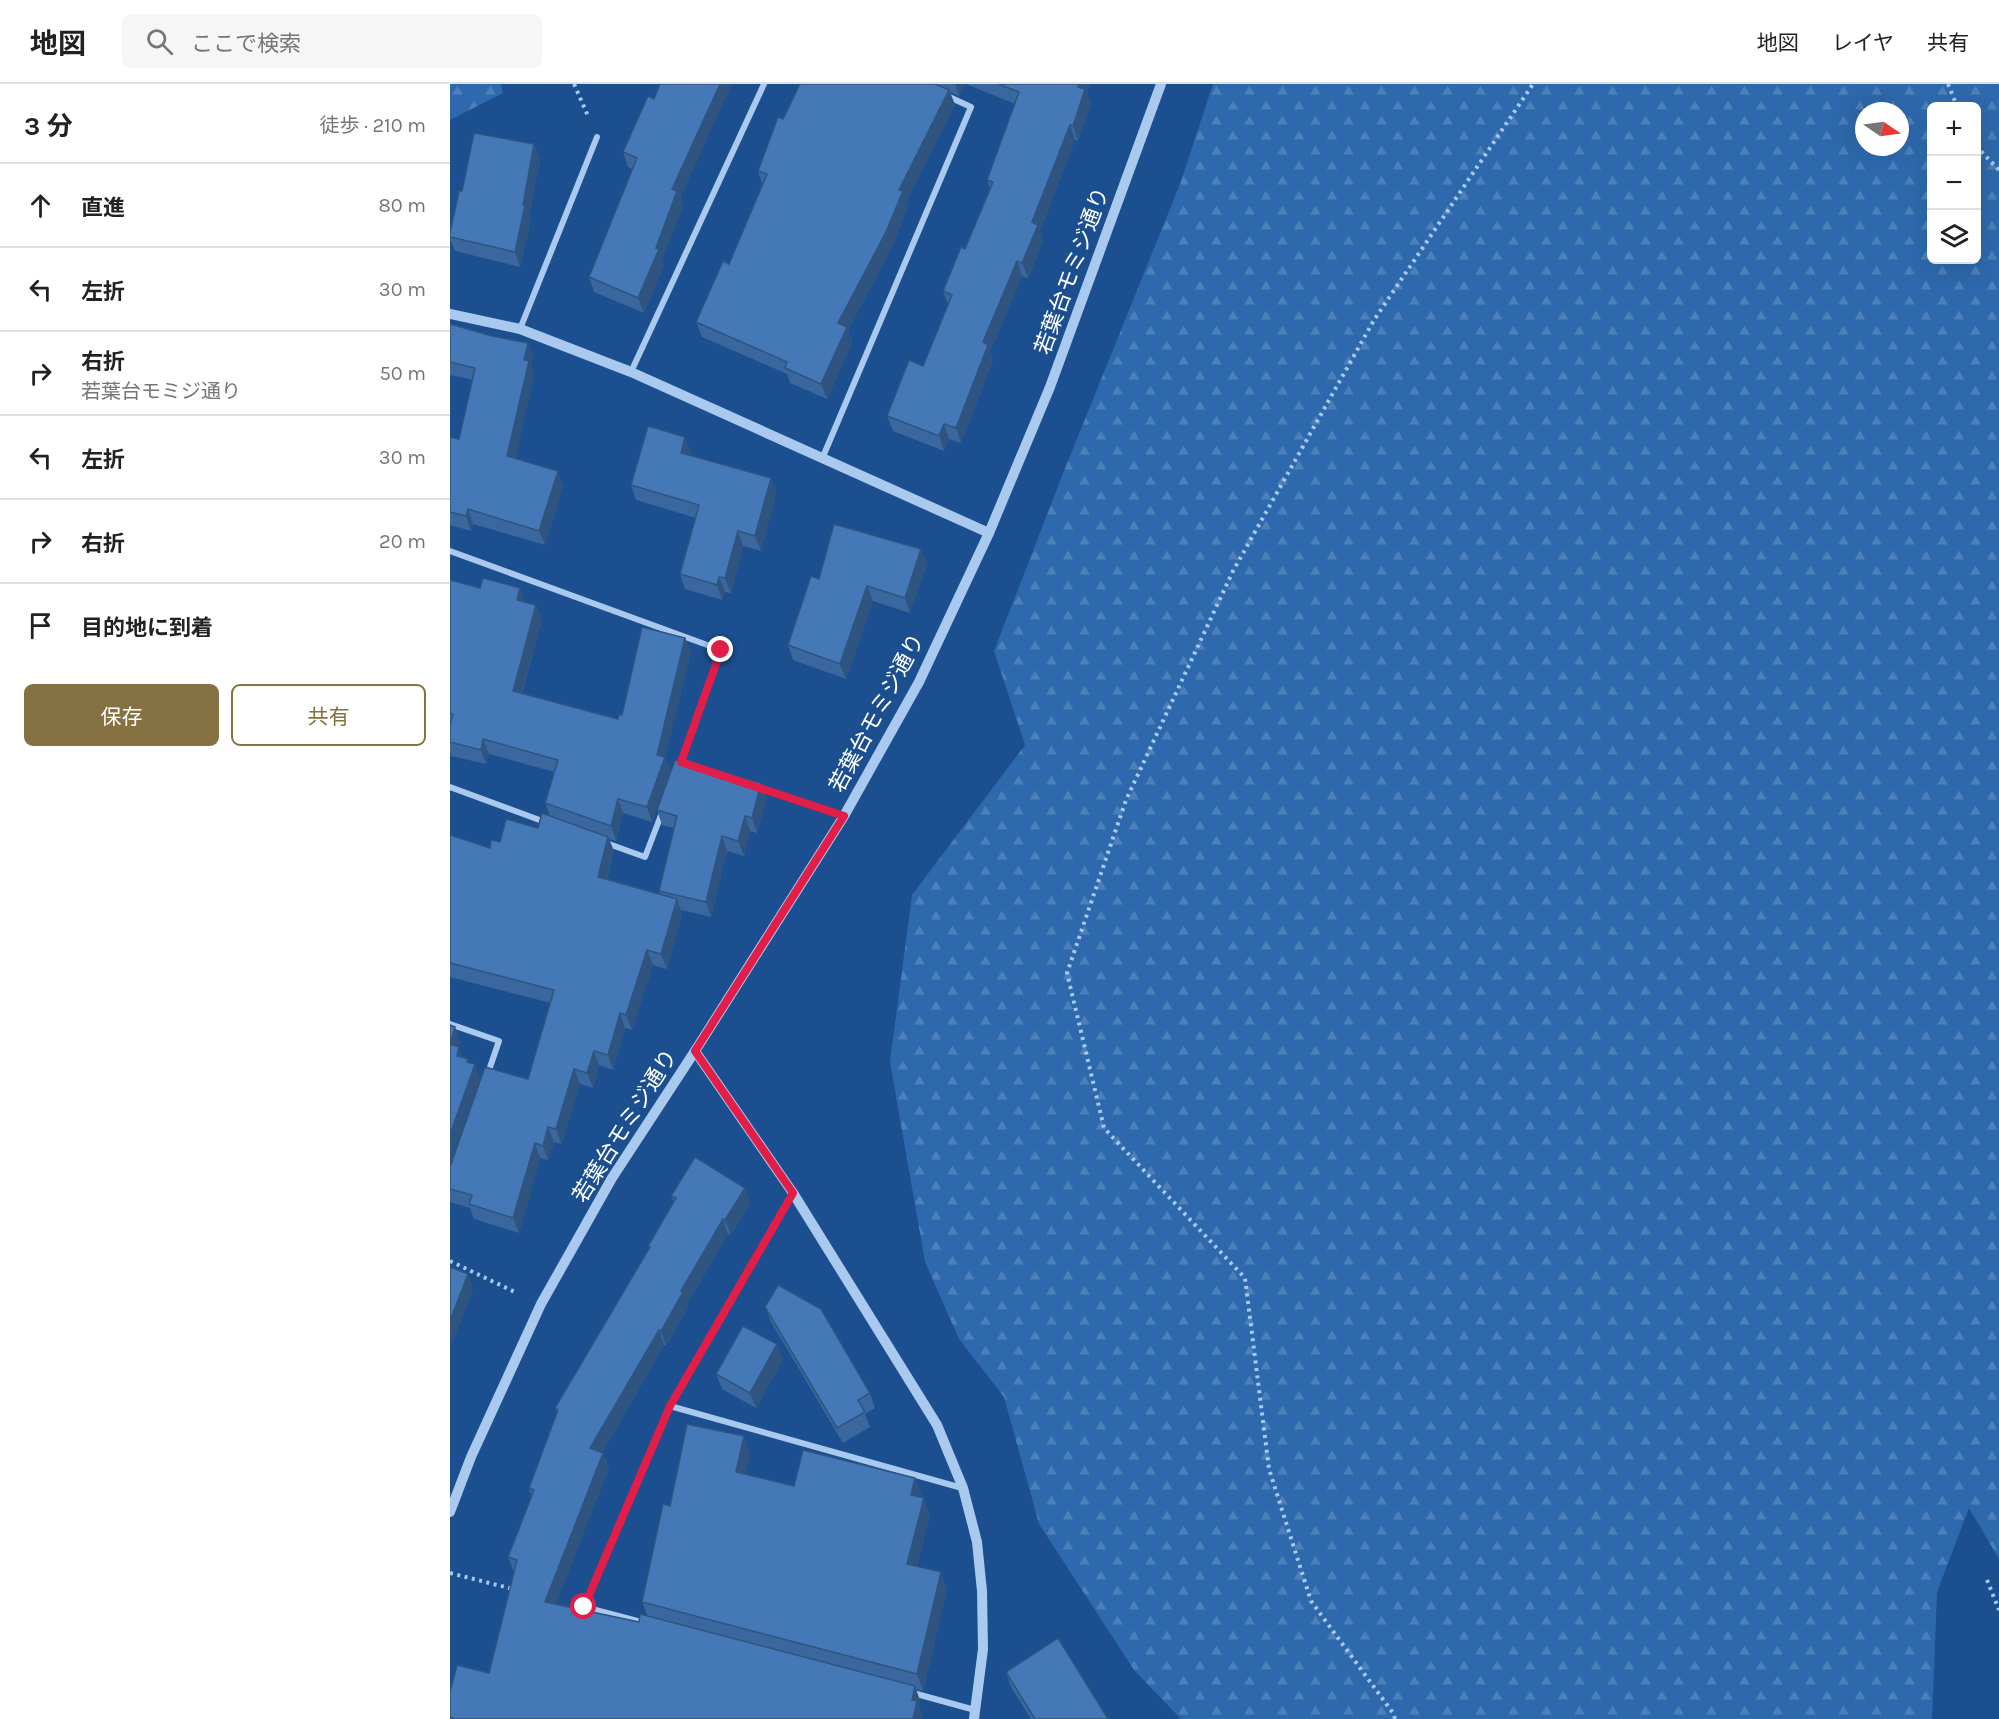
<!DOCTYPE html>
<html lang="ja">
<meta charset="utf-8">
<style>
body{margin:0;font-family:Karla,"Noto Sans JP",sans-serif;background:#f6f6f6;color:#222}
.controls{position:absolute;right:18px;top:18px;display:grid;overflow:hidden;border-radius:9px;box-shadow:0 6px 24px #0002}
.controls button{width:54px;height:54px;display:grid;place-items:center;padding:0;border:0;border-bottom:2px solid #e0e0e0;background:#fff;color:#222;font:30px sans-serif}
.compass{position:absolute;left:1405px;top:18px;width:54px;height:54px;border-radius:50%;background:#fff;box-shadow:0 6px 24px #0002;rotate:103deg}
.stop{position:absolute;width:18px;height:18px;margin:-14px;border:4px solid #e11d48;border-radius:50%;background:#fff}
.stop.end{background:#e11d48;border-color:#fff;box-shadow:0 2px 6px #0008}
.list{margin:0;padding:0;list-style:none}
h2{display:flex;justify-content:space-between;align-items:center;height:78px;margin:0;padding:0 24px;font-size:26px}
h2 small{font-size:20px;font-weight:400;color:#767676}
.list li{display:grid;grid-template-columns:39px 1fr auto;gap:18px;align-items:center;box-sizing:border-box;height:84px;padding:0 24px;border-top:2px solid #e0e0e0}
.list b{display:block;font-size:22px;white-space:nowrap}
.list p{margin:0;font-size:20px;white-space:nowrap;color:#767676}
.list em{font-size:20px;font-style:normal;color:#767676}
.actions{display:flex;gap:12px;padding:18px 24px}
.actions a{flex:1;padding:14px 0;border:2px solid #857141;border-radius:9px;text-align:center;font-size:21px;color:#857141}
.actions .main{background:#857141;color:#fff}
.icon{flex:none;width:33px;height:33px;fill:none;stroke:currentColor;stroke-width:2;stroke-linecap:round;stroke-linejoin:round}
.map{position:relative;flex:none;width:1549px;height:1635px;overflow:hidden}
header{display:flex;align-items:center;gap:36px;box-sizing:border-box;height:84px;padding:0 30px;background:#fff;border-bottom:2px solid #e0e0e0}
header strong{font-size:28px}
nav{display:flex;gap:33px;margin-inline-start:auto;font-size:21px}
.search{width:420px;height:54px;background:#f6f6f6;display:flex;align-items:center;gap:15px;box-sizing:border-box;padding:0 21px;border-radius:9px;color:#767676;font-size:22px}
main{display:flex}
aside{flex:1;background:#fff}
.map>svg:first-child{display:block}
.forest{fill:url(#forest-firs);fill-rule:evenodd}
.lines{fill:none;stroke-linecap:round;stroke-linejoin:round}
.path{stroke:#a9c9ee;stroke-width:4;stroke-dasharray:3 4.5;stroke-linecap:butt}
.minor{stroke:#a9c9ee;stroke-width:6}
.tertiary{stroke:#a9c9ee;stroke-width:10}
.wall{fill:#3a679d}
.shaded-wall{fill:#305480}
.building{fill:#4478b7;stroke:#305480;stroke-width:1.5}
.route{stroke:#e11d48;stroke-width:8}
.labels{text-anchor:middle;dominant-baseline:central;stroke-width:4.5;stroke-linejoin:round;paint-order:stroke}
.street-label{font-size:22px;fill:#fff;stroke:#1b4f8f}
</style>
<header>
<strong>地図</strong>
<div class="search"><svg class="icon" aria-label="search" viewBox="0 0 24 24"><circle cx="10" cy="10" r="6"/><path d="M15 15l6 6"/></svg>ここで検索</div>
<nav><a>地図</a><a>レイヤ</a><a>共有</a></nav>
</header>
<main>
<aside>
<h2>3 分<small>徒歩 · 210 m</small></h2>
<ul class="list">
<li><svg class="icon" aria-label="ahead" viewBox="0 0 24 24"><path d="M12 20V5M6 11l6-6 6 6"/></svg><div><b>直進</b></div><em>80 m</em></li>
<li><svg class="icon" aria-label="left" viewBox="0 0 24 24"><path d="M17 20v-9H6M10 6l-5 5 5 5"/></svg><div><b>左折</b></div><em>30 m</em></li>
<li><svg class="icon" aria-label="right" viewBox="0 0 24 24"><path d="M7 20v-9h11M14 6l5 5-5 5"/></svg><div><b>右折</b><p>若葉台モミジ通り</p></div><em>50 m</em></li>
<li><svg class="icon" aria-label="left" viewBox="0 0 24 24"><path d="M17 20v-9H6M10 6l-5 5 5 5"/></svg><div><b>左折</b></div><em>30 m</em></li>
<li><svg class="icon" aria-label="right" viewBox="0 0 24 24"><path d="M7 20v-9h11M14 6l5 5-5 5"/></svg><div><b>右折</b></div><em>20 m</em></li>
<li><svg class="icon" aria-label="arrive" viewBox="0 0 24 24"><path d="M6 21V4h12l-3 4 3 4H6"/></svg><div><b>目的地に到着</b></div></li>
</ul>
<div class="actions"><a class="main">保存</a><a>共有</a></div>
</aside>
<div class="map">
<svg width="1549" height="1635" viewBox="0 0 1549 1635">
<defs>
<pattern id="forest-firs" width="22" height="20" patternUnits="userSpaceOnUse" patternTransform="scale(1.5)"><rect width="22" height="20" fill="#2e69ad"/><path d="M5 1l3.5 6h-7zM16 11l3.5 6h-7z" fill="#4d80b9"/></pattern>
</defs>
<rect width="100%" height="100%" fill="#1b4f8f"/>
<!-- forest -->
<g class="forest">
<path d="M 0,0 L 51,0 L 53,9 L 0,36 Z"/>
<path d="M 763,0 L 1549,0 L 1549,1475 L 1519,1424 L 1487,1508 L 1482,1635 L 731,1635 L 684,1586 L 589,1440 L 554,1313 L 509,1255 L 475,1178 L 440,978 L 462,811 L 575,661 L 544,567 L 614,387 L 730,100 ZM 1482,22 L 1526,22 L 1526,176 L 1482,176 ZM 1414,27 L 1450,27 L 1450,63 L 1414,63 Z"/>
</g>
<g class="lines">
<!-- path -->
<g class="path">
<path d="M 124,0 L 138,32"/>
<path d="M 1498,0 L 1507,22"/>
<path d="M 1526,62 L 1549,86"/>
<path d="M 311,705 L 370,724"/>
<path d="M 0,1177 L 67,1209"/>
<path d="M 0,1489 L 63,1505"/>
<path d="M 1537,1496 L 1549,1526"/>
<path d="M 945,1635 L 943,1629 L 861,1517 L 819,1385 L 795,1194 L 654,1044 L 617,889 L 676,716 L 783,487 L 924,236 L 1083,0"/>
</g>
<!-- minor -->
<g class="minor">
<path d="M 70,245 L 147,53"/>
<path d="M 181,288 L 314,0"/>
<path d="M 372,375 L 521,23 L 495,11"/>
<path d="M 0,467 L 271,566 L 229,683"/>
<path d="M 0,703 L 95,738"/>
<path d="M 156,759 L 195,773 L 213,726"/>
<path d="M 0,940 L 49,957 L 38,989"/>
<path d="M 220,1322 L 512,1404"/>
<path d="M 195,1539 L 134,1523 L 220,1322 L 343,1109"/>
<path d="M 463,1609 L 525,1626"/>
</g>
<!-- tertiary -->
<g class="tertiary">
<path d="M 0,230 L 70,245 L 181,288 L 539,449"/>
<path d="M 245,967 L 343,1109 L 487,1341 L 513,1404 L 527,1458 L 532,1507 L 533,1565 L 524,1635"/>
<path d="M 0,1428 L 21,1373 L 91,1220 L 162,1094 L 245,967 L 394,732 L 469,598 L 539,449 L 600,303 L 711,0"/>
</g>
</g>
<!-- wall -->
<g class="wall">
<path d="M 350,0 L 515,0 L 509,12 L 500,8 L 505,21 L 456,118 L 458,122 L 442,163 L 398,246 L 402,258 L 377,315 L 340,299 L 337,290 L 252,253 L 246,238 L 279,180 L 312,100 L 308,87 Z"/>
<path d="M 516,0 L 640,0 L 637,9 L 641,20 L 628,57 L 625,56 L 590,147 L 593,156 L 578,194 L 572,192 L 540,268 L 543,276 L 511,359 L 499,355 L 494,367 L 443,347 L 437,332 L 473,282 L 498,220 L 493,207 L 515,165 L 540,105 L 537,96 L 565,20 Z"/>
<path d="M 198,12 L 233,122 L 212,175 L 214,180 L 194,229 L 144,208 L 139,193 L 183,85 L 178,83 L 173,68 Z"/>
<path d="M 84,60 L 90,75 L 79,132 L 81,136 L 70,183 L 5,167 L 0,155 L 0,149 L 12,107 Z"/>
<path d="M 0,240 L 42,252 L 78,259 L 83,274 L 81,282 L 84,292 L 65,374 L 113,402 L 95,461 L 23,440 L 21,447 L 0,441 L 0,353 L 9,355 L 23,296 L 0,291 Z"/>
<path d="M 241,367 L 240,371 L 321,394 L 326,409 L 311,467 L 293,462 L 281,509 L 275,508 L 272,516 L 235,505 L 230,490 L 246,434 L 186,416 L 181,401 Z"/>
<path d="M 477,480 L 460,529 L 423,517 L 396,595 L 343,576 L 338,561 L 369,495 Z"/>
<path d="M 0,496 L 30,504 L 70,504 L 75,518 L 86,521 L 92,536 L 72,609 L 168,635 L 235,554 L 241,568 L 215,673 L 221,688 L 202,738 L 173,729 L 166,757 L 159,755 L 164,767 L 157,795 L 210,810 L 209,807 L 224,744 L 212,741 L 207,726 L 317,714 L 307,749 L 300,747 L 294,772 L 277,767 L 261,833 L 231,826 L 232,830 L 217,885 L 203,881 L 182,946 L 175,944 L 163,986 L 149,981 L 143,1004 L 130,1000 L 111,1060 L 104,1058 L 98,1076 L 90,1074 L 69,1149 L 24,1135 L 20,1124 L 0,1118 L 0,1083 L 78,995 L 101,919 L 0,893 L 0,751 L 40,764 L 50,758 L 88,744 L 100,732 L 95,719 L 104,688 L 39,670 L 36,680 L 1,672 L 0,668 Z"/>
<path d="M 295,1104 L 300,1119 L 281,1151 L 278,1150 L 237,1220 L 238,1223 L 216,1262 L 214,1261 L 152,1369 L 153,1369 L 159,1384 L 105,1520 L 189,1538 L 197,1531 L 192,1518 L 220,1422 L 300,1369 L 295,1390 L 344,1402 L 465,1394 L 471,1410 L 471,1413 L 480,1431 L 467,1482 L 497,1505 L 473,1607 L 466,1605 L 470,1617 L 469,1622 L 472,1632 L 472,1635 L 0,1635 L 0,1608 L 39,1589 L 64,1488 L 58,1473 L 82,1413 L 79,1404 L 107,1330 L 105,1324 L 199,1164 L 198,1162 L 224,1118 L 221,1112 Z"/>
<path d="M 315,1223 L 420,1309 L 425,1324 L 415,1330 L 420,1343 L 393,1359 L 321,1238 Z"/>
<path d="M 333,1275 L 306,1324 L 272,1305 L 266,1290 Z"/>
<path d="M 556,1588 L 658,1635 L 581,1635 L 561,1603 Z"/>
</g>
<!-- shaded-wall -->
<g class="shaded-wall">
<path d="M 270,0 L 282,0 L 230,115 L 233,122 L 212,175 L 214,180 L 194,229 L 188,214 L 222,105 Z"/>
<path d="M 505,0 L 515,0 L 509,12 Z"/>
<path d="M 629,0 L 640,0 L 637,9 L 641,20 L 628,57 L 623,42 Z"/>
<path d="M 499,6 L 505,21 L 456,118 L 458,122 L 442,163 L 398,246 L 402,258 L 377,315 L 371,300 L 388,239 L 449,106 Z"/>
<path d="M 620,41 L 625,56 L 590,147 L 593,156 L 578,194 L 572,179 L 582,138 Z"/>
<path d="M 84,60 L 90,75 L 79,132 L 81,136 L 70,183 L 65,168 Z"/>
<path d="M 567,177 L 572,192 L 540,268 L 543,276 L 511,359 L 506,344 L 533,258 Z"/>
<path d="M 78,259 L 83,274 L 81,282 L 84,292 L 63,386 L 57,372 L 74,276 Z"/>
<path d="M 494,340 L 499,355 L 494,367 L 489,352 Z"/>
<path d="M 235,353 L 241,367 L 236,384 L 231,369 Z"/>
<path d="M 108,387 L 113,402 L 95,461 L 89,447 Z"/>
<path d="M 321,394 L 326,409 L 311,467 L 305,452 Z"/>
<path d="M 18,425 L 23,440 L 21,447 L 16,432 Z"/>
<path d="M 288,447 L 293,462 L 281,509 L 275,494 Z"/>
<path d="M 471,465 L 477,480 L 460,529 L 455,514 Z"/>
<path d="M 269,493 L 275,508 L 272,516 L 267,501 Z"/>
<path d="M 417,502 L 423,517 L 396,595 L 390,580 Z"/>
<path d="M 70,504 L 75,518 L 67,516 Z"/>
<path d="M 86,521 L 92,536 L 68,621 L 63,607 Z"/>
<path d="M 235,554 L 241,568 L 215,675 L 215,673 L 221,688 L 202,738 L 197,723 L 207,671 Z"/>
<path d="M 33,655 L 39,670 L 36,680 L 31,666 Z"/>
<path d="M 311,699 L 317,714 L 307,749 L 302,734 Z"/>
<path d="M 168,715 L 173,729 L 166,757 L 161,742 Z"/>
<path d="M 295,732 L 300,747 L 294,772 L 288,757 Z"/>
<path d="M 272,752 L 277,767 L 261,833 L 256,818 Z"/>
<path d="M 158,753 L 164,767 L 153,807 L 148,793 Z"/>
<path d="M 227,815 L 232,830 L 217,885 L 211,870 Z"/>
<path d="M 197,866 L 203,881 L 182,946 L 176,931 Z"/>
<path d="M 170,929 L 175,944 L 163,986 L 158,971 Z"/>
<path d="M 5,943 L 10,958 L 6,975 L 0,960 Z"/>
<path d="M 9,963 L 15,977 L 7,972 Z"/>
<path d="M 144,967 L 149,981 L 143,1004 L 137,989 Z"/>
<path d="M 18,975 L 22,987 L 25,980 L 30,995 L 0,1081 L 0,1051 Z"/>
<path d="M 124,985 L 130,1000 L 111,1060 L 106,1045 Z"/>
<path d="M 98,1043 L 104,1058 L 98,1076 L 93,1062 Z"/>
<path d="M 85,1059 L 90,1074 L 69,1149 L 63,1134 Z"/>
<path d="M 295,1104 L 300,1119 L 281,1151 L 275,1136 Z"/>
<path d="M 273,1135 L 278,1150 L 237,1220 L 238,1223 L 216,1262 L 211,1247 L 231,1207 Z"/>
<path d="M 18,1190 L 23,1205 L 2,1261 L 0,1255 L 0,1237 Z"/>
<path d="M 209,1246 L 214,1261 L 146,1379 L 140,1364 Z"/>
<path d="M 327,1260 L 333,1275 L 306,1324 L 300,1309 Z"/>
<path d="M 294,1352 L 300,1369 L 293,1405 L 286,1388 Z"/>
<path d="M 153,1369 L 159,1384 L 101,1533 L 95,1518 Z"/>
<path d="M 465,1394 L 471,1410 L 467,1428 L 461,1411 Z"/>
<path d="M 474,1414 L 480,1431 L 463,1497 L 457,1480 Z"/>
<path d="M 491,1488 L 497,1505 L 473,1607 L 467,1590 Z"/>
<path d="M 465,1602 L 470,1617 L 469,1622 L 472,1632 L 472,1635 L 463,1635 L 462,1616 Z"/>
</g>
<!-- building -->
<g class="building">
<path d="M 210,0 L 270,0 L 222,105 L 227,107 L 206,164 L 209,165 L 188,214 L 139,193 L 187,74 L 173,68 L 198,12 L 204,15 Z"/>
<path d="M 350,0 L 485,0 L 499,6 L 449,106 L 453,107 L 436,148 L 388,239 L 397,243 L 371,300 L 335,284 L 337,278 L 246,238 L 273,177 L 279,180 L 317,90 L 308,87 L 328,33 L 333,35 Z"/>
<path d="M 548,0 L 629,0 L 628,3 L 635,5 L 623,42 L 620,41 L 582,138 L 588,141 L 572,179 L 567,177 L 533,258 L 538,261 L 506,344 L 494,340 L 489,352 L 437,332 L 459,276 L 473,282 L 502,211 L 493,207 L 511,163 L 515,165 L 543,98 L 537,96 L 569,8 Z"/>
<path d="M 24,49 L 84,60 L 73,121 L 75,121 L 65,168 L 0,153 L 0,149 L 9,107 L 12,107 Z"/>
<path d="M 0,240 L 42,252 L 78,259 L 74,276 L 79,277 L 57,372 L 108,387 L 89,447 L 18,425 L 16,432 L 0,428 L 0,353 L 9,355 L 25,284 L 0,278 Z"/>
<path d="M 198,342 L 235,353 L 231,369 L 321,394 L 305,452 L 288,447 L 275,494 L 269,493 L 267,501 L 230,490 L 249,421 L 181,401 Z"/>
<path d="M 384,440 L 471,465 L 455,514 L 417,502 L 390,580 L 338,561 L 361,492 L 369,495 Z"/>
<path d="M 33,494 L 70,504 L 67,516 L 86,521 L 63,607 L 168,635 L 169,630 L 172,631 L 192,543 L 235,554 L 207,671 L 215,673 L 197,723 L 168,715 L 161,742 L 95,719 L 108,676 L 33,655 L 31,666 L 0,658 L 0,641 L 3,630 L 0,629 L 0,496 L 30,504 Z"/>
<path d="M 225,676 L 311,699 L 302,734 L 295,732 L 288,757 L 272,752 L 256,818 L 209,807 L 227,732 L 207,726 Z"/>
<path d="M 92,729 L 158,753 L 148,793 L 227,815 L 211,870 L 197,866 L 176,931 L 170,929 L 158,971 L 144,967 L 137,989 L 124,985 L 106,1045 L 98,1043 L 93,1062 L 85,1059 L 63,1134 L 19,1120 L 22,1111 L 0,1105 L 0,1083 L 35,983 L 78,995 L 104,906 L 0,879 L 0,751 L 40,764 L 41,756 L 50,758 L 56,735 L 88,744 Z"/>
<path d="M 0,941 L 5,943 L 0,960 L 9,963 L 7,972 L 18,975 L 17,978 L 25,980 L 0,1051 Z"/>
<path d="M 245,1073 L 295,1104 L 275,1136 L 273,1135 L 231,1207 L 233,1208 L 211,1247 L 209,1246 L 140,1364 L 153,1369 L 95,1518 L 189,1538 L 190,1530 L 465,1602 L 462,1616 L 467,1617 L 463,1635 L 5,1635 L 0,1633 L 0,1608 L 7,1581 L 39,1589 L 67,1476 L 58,1473 L 84,1406 L 79,1404 L 108,1326 L 105,1324 L 200,1163 L 198,1162 L 226,1114 L 221,1112 Z"/>
<path d="M 0,1183 L 18,1190 L 0,1237 Z"/>
<path d="M 328,1201 L 371,1225 L 420,1309 L 408,1316 L 415,1328 L 387,1344 L 315,1223 Z"/>
<path d="M 293,1242 L 327,1260 L 300,1309 L 266,1290 Z"/>
<path d="M 237,1340 L 294,1352 L 286,1388 L 344,1402 L 353,1366 L 465,1394 L 461,1411 L 474,1414 L 457,1480 L 491,1488 L 467,1590 L 192,1518 L 213,1420 L 220,1422 Z"/>
<path d="M 608,1554 L 658,1635 L 585,1635 L 556,1588 Z"/>
</g>
<g class="lines">
<!-- route -->
<path class="route" d="M 134,1523 L 220,1322 L 343,1109 L 245,967 L 394,732 L 231,678 L 271,566"/>
</g>
<g class="labels">
<!-- street labels -->
<g class="street-label">
<text transform="translate(622 187) rotate(-70)">若葉台モミジ通り</text>
<text transform="translate(427 629) rotate(-62)">若葉台モミジ通り</text>
<text transform="translate(175 1042) rotate(-58)">若葉台モミジ通り</text>
</g>
</g>
</svg>
<div class="controls">
<button>+</button>
<button>−</button>
<button><svg class="icon" aria-label="layers" viewBox="0 0 24 24"><path d="M12 4l9 5-9 5-9-5zM3 14l9 5 9-5"/></svg></button>
</div>
<svg class="compass" viewBox="-18 -18 36 36"><path d="M0-13l5 13h-10z" fill="#e53935"/><path d="M0 13l5-13h-10z" fill="#767676"/></svg>
<div class="stop" style="left:134px;top:1523px"></div>
<div class="stop end" style="left:271px;top:566px"></div>
</div>
</main>
